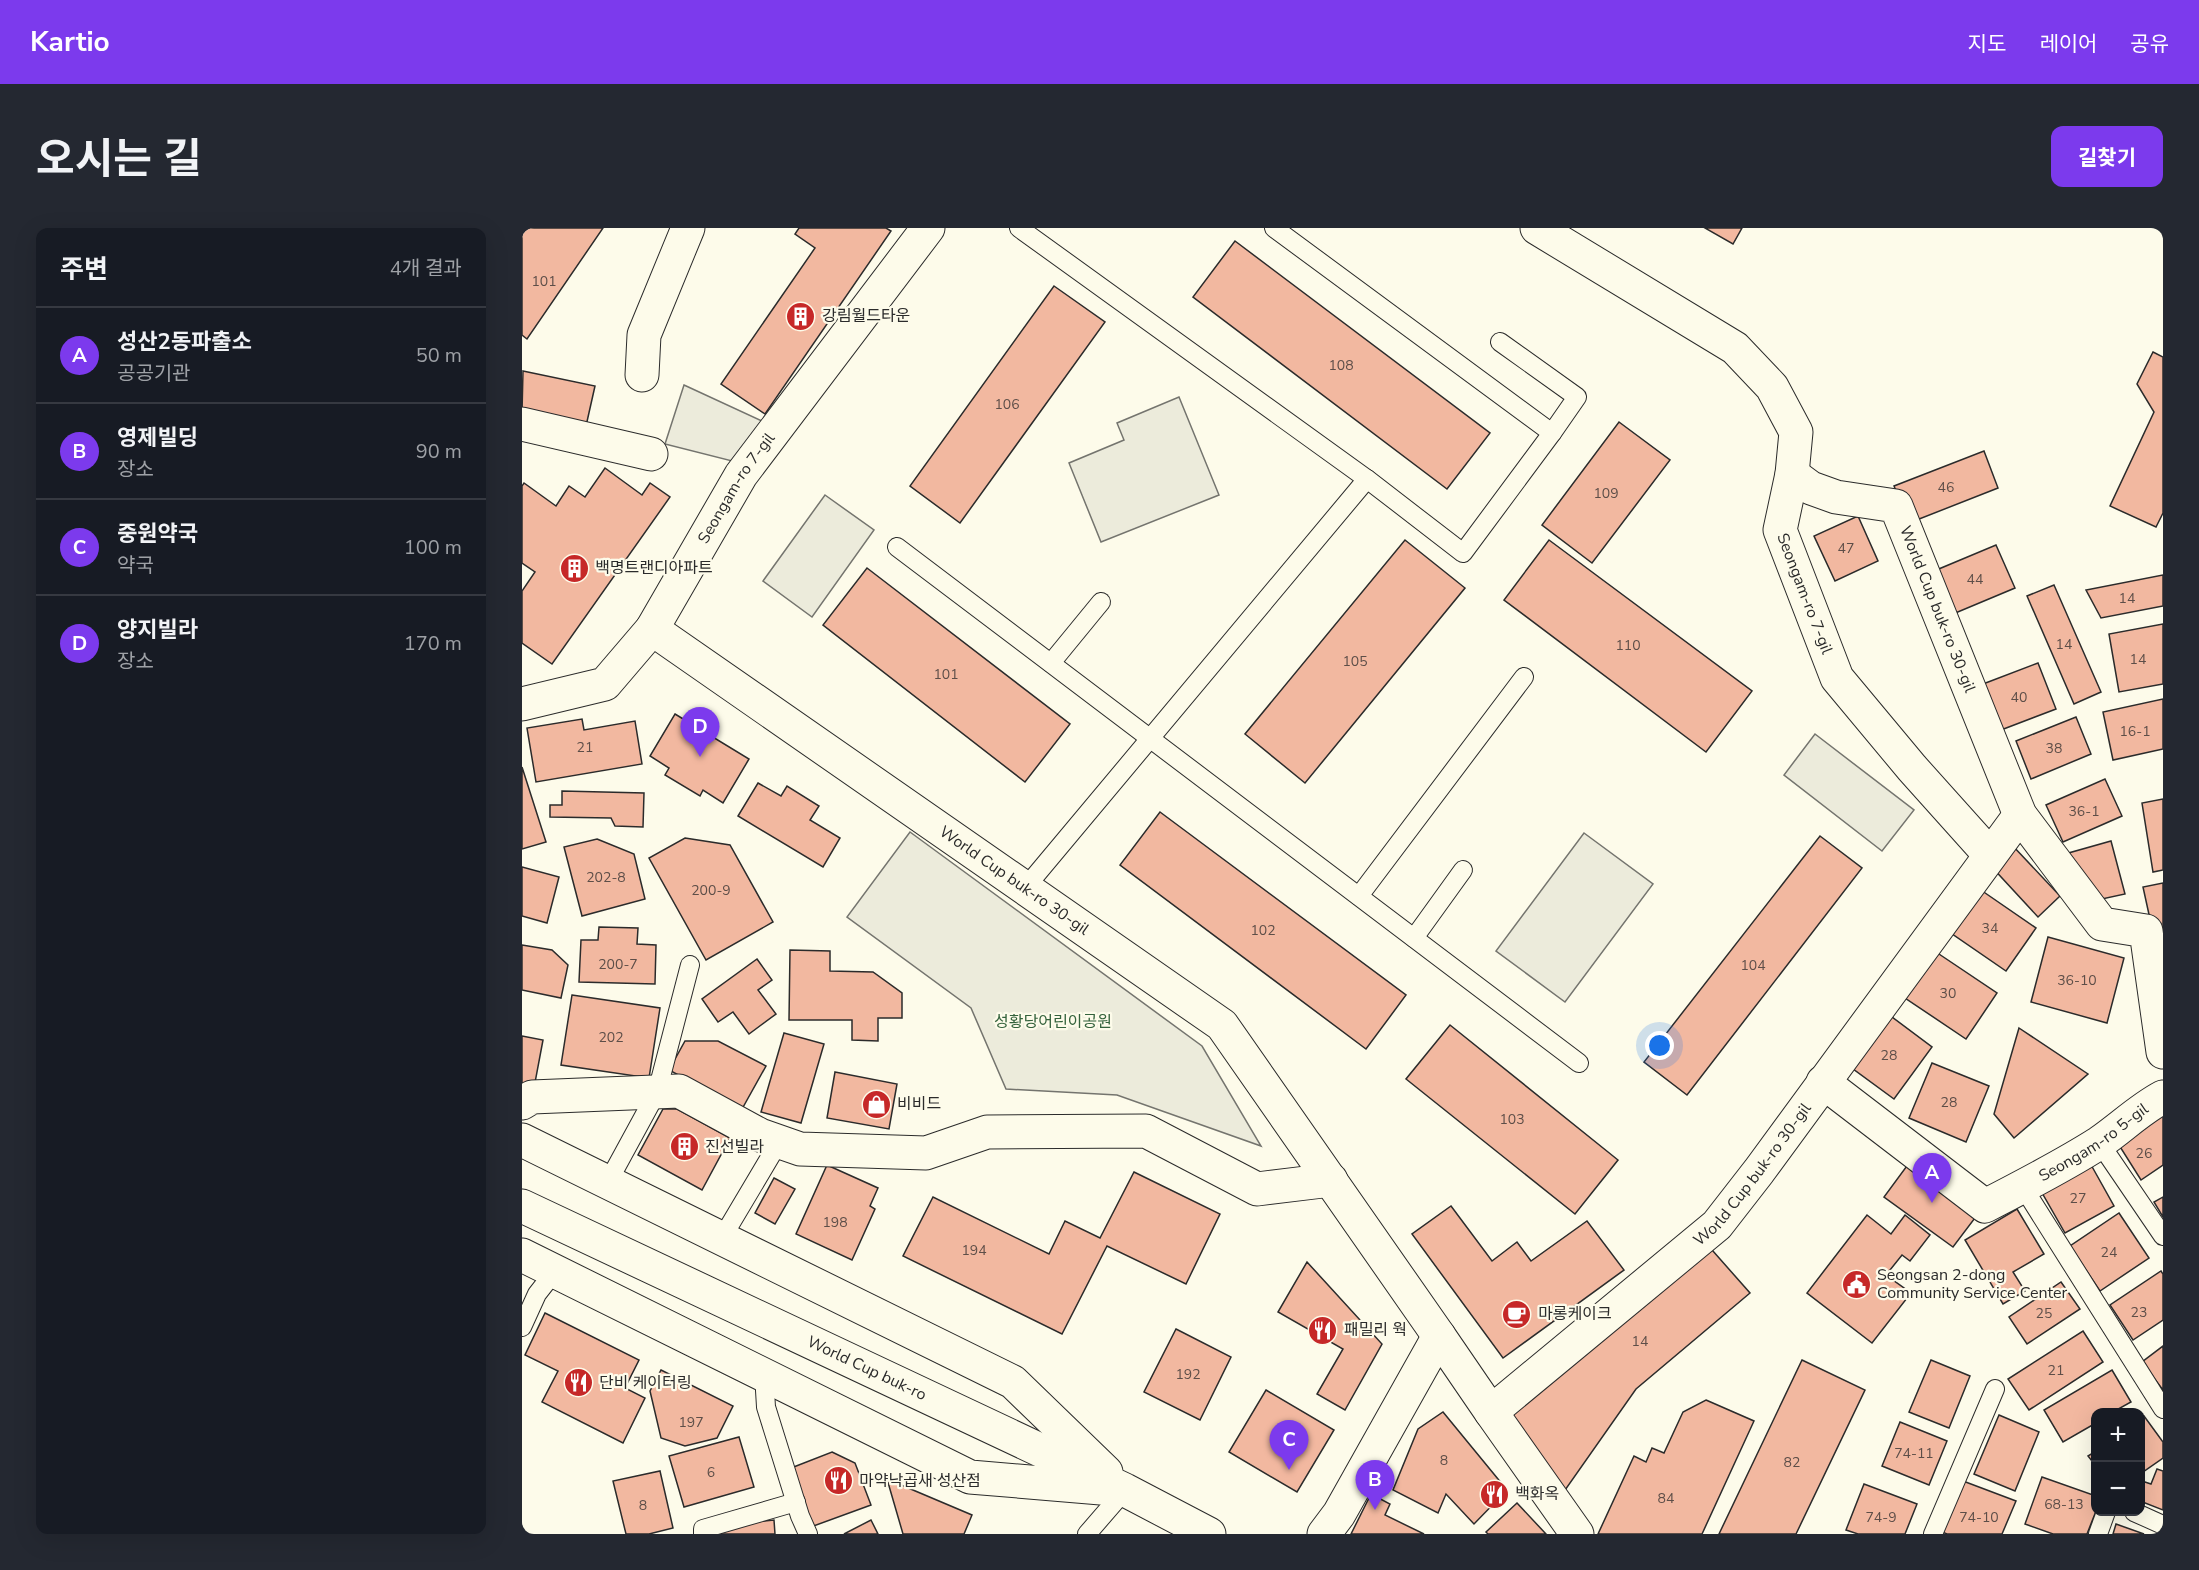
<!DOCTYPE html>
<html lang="ko">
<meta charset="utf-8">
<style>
body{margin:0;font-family:"Nunito Sans","Noto Sans KR",sans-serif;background:#242831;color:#f1f3f6}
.controls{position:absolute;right:18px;bottom:18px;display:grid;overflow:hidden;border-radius:12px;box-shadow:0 6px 24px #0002}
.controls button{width:54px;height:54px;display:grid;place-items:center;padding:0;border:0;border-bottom:2px solid #363941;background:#171b24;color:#f1f3f6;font:30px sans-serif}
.you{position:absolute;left:1138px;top:818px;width:21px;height:21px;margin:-15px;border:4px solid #fff;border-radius:50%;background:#1a73e8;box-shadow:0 0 0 9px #1a73e833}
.badge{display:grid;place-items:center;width:39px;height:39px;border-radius:50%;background:#7c3aed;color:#fff;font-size:20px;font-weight:700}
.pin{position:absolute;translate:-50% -50px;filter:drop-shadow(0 2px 3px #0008)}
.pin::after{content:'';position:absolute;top:32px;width:21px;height:18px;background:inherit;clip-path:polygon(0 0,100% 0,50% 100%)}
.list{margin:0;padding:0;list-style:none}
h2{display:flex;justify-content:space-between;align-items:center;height:78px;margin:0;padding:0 24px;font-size:26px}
h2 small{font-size:20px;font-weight:400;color:#9ea1a6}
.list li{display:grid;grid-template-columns:39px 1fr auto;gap:18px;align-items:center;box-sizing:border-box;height:96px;padding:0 24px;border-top:2px solid #363941}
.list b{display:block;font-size:22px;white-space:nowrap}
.list p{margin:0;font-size:20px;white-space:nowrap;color:#9ea1a6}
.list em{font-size:20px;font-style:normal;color:#9ea1a6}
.map{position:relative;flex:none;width:1641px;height:1306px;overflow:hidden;border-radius:12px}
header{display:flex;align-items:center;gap:36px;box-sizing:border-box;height:84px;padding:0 30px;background:#7c3aed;color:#fff}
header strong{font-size:28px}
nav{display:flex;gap:33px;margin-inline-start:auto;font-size:21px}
.intro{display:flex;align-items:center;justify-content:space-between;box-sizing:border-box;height:144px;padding:0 36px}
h1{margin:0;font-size:42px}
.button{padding:15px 27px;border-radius:12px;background:#7c3aed;color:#fff;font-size:21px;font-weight:700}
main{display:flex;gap:36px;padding:0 36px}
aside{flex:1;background:#171b24;border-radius:12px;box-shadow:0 6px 24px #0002}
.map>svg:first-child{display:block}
.green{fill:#ecebdb;stroke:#74746e;stroke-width:1.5}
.building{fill:#f2b8a0;stroke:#2b2b2b;stroke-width:1.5}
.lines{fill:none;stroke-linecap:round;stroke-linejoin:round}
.service-casing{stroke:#2b2b2b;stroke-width:20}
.minor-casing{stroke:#2b2b2b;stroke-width:35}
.secondary-casing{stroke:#2b2b2b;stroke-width:35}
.service{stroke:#fdfbea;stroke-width:18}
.minor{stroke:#fdfbea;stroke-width:33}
.secondary{stroke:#fdfbea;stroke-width:33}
.labels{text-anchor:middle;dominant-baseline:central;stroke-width:4.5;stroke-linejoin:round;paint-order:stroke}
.number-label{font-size:14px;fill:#5d4e48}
.poi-label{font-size:16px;fill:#2b2b2b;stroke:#fdfbea;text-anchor:start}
.street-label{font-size:16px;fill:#2b2b2b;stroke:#fdfbea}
.park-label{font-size:16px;fill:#34623c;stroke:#fdfbea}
</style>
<header>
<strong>Kartio</strong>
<nav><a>지도</a><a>레이어</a><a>공유</a></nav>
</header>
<div class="intro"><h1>오시는 길</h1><a class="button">길찾기</a></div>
<main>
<aside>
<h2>주변<small>4개 결과</small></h2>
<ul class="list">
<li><span class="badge">A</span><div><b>성산2동파출소</b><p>공공기관</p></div><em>50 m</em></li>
<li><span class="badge">B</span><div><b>영제빌딩</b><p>장소</p></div><em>90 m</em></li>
<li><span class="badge">C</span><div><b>중원약국</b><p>약국</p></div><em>100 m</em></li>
<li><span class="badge">D</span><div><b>양지빌라</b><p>장소</p></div><em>170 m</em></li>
</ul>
</aside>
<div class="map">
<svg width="1641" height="1306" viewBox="0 0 1641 1306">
<rect width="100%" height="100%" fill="#fdfbea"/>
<!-- green -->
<g class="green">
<path d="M 162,157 L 240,193 L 210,233 L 143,216 Z"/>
<path d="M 657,169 L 697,267 L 579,314 L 547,235 L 602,212 L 595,195 Z"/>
<path d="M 303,267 L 352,302 L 290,389 L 241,353 Z"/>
<path d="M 1293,506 L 1392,582 L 1360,623 L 1262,547 Z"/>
<path d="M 388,604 L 680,818 L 739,918 L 595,867 L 484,861 L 449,780 L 325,689 Z"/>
<path d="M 1062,605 L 1131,656 L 1043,774 L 974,723 Z"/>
</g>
<!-- building -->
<g class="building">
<path d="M 0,0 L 81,0 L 5,111 L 0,107 Z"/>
<path d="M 277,0 L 364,0 L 369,3 L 243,186 L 199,156 L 293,20 L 273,6 Z"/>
<path d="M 1183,0 L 1220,0 L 1211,16 Z"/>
<path d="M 713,13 L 968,205 L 925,261 L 671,69 Z"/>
<path d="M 532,58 L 583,94 L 438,295 L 388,258 Z"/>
<path d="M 1631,124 L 1641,129 L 1641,285 L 1634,299 L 1588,278 L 1632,184 L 1615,156 Z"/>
<path d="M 1,143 L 73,158 L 64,198 L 0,185 Z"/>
<path d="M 1097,194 L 1148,232 L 1070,335 L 1020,297 Z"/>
<path d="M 1462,223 L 1476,260 L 1387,295 L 1372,258 Z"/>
<path d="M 83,240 L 120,267 L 128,255 L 148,269 L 30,436 L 0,415 L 0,363 L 13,344 L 0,335 L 0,258 L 2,255 L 34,278 L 47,258 L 63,269 Z"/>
<path d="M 1336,288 L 1356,333 L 1313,353 L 1292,308 Z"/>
<path d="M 883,312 L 943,360 L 783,555 L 723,506 Z"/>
<path d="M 1027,312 L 1230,463 L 1184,524 L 982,372 Z"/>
<path d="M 1474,317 L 1493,360 L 1431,386 L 1412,343 Z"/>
<path d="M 345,340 L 548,496 L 503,554 L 301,397 Z"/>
<path d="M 1641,347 L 1641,378 L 1579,390 L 1564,362 Z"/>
<path d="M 1532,357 L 1579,464 L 1552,476 L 1505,368 Z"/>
<path d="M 1641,396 L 1641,456 L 1597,464 L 1587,406 Z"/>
<path d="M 1516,435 L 1534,481 L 1479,502 L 1461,456 Z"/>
<path d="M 1641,471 L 1641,521 L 1591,532 L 1581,484 Z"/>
<path d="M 153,486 L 227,531 L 201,575 L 181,562 L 178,568 L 143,547 L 147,540 L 128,528 Z"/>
<path d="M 1554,489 L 1569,526 L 1509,551 L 1494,513 Z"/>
<path d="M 60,491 L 62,502 L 113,493 L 120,536 L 14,554 L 5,500 Z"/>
<path d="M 0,539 L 24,614 L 0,621 Z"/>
<path d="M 1583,551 L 1600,588 L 1541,614 L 1524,577 Z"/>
<path d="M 236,555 L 259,568 L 265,558 L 297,578 L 288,592 L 318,610 L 301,639 L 216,588 Z"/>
<path d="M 40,563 L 122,565 L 121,599 L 93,598 L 89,590 L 28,589 L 28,577 L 40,577 Z"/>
<path d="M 1641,571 L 1641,642 L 1631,644 L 1620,575 Z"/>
<path d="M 638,584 L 884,767 L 844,821 L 598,637 Z"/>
<path d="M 1298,608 L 1340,640 L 1165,867 L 1122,834 Z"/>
<path d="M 163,610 L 208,617 L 251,694 L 184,732 L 127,630 Z"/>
<path d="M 75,611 L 112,626 L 123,671 L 60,688 L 42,619 Z"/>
<path d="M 1589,613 L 1603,666 L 1580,671 L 1543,626 Z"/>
<path d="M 1490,617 L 1538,668 L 1516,689 L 1468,637 Z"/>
<path d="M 0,639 L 37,649 L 25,695 L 0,688 Z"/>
<path d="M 1641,655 L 1641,712 L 1633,714 L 1621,659 Z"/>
<path d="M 1453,658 L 1514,700 L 1484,743 L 1423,701 Z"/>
<path d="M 77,699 L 116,700 L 115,716 L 134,717 L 133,756 L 57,754 L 59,712 L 76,712 Z"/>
<path d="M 1526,709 L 1602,730 L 1585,795 L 1509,774 Z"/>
<path d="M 0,717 L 30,722 L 46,737 L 39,770 L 0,762 Z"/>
<path d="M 1408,720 L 1475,765 L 1444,811 L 1377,766 Z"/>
<path d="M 268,722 L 308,723 L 308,743 L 351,744 L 380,765 L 380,790 L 356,790 L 356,813 L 330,812 L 330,792 L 267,792 Z"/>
<path d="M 235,731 L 250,752 L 236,762 L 254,786 L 227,806 L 211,784 L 196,794 L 180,771 Z"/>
<path d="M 50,767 L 138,780 L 127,850 L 39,837 Z"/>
<path d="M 1362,783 L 1410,819 L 1372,871 L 1323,835 Z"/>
<path d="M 928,797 L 1096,932 L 1053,986 L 884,851 Z"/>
<path d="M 1497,800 L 1566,846 L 1492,910 L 1472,886 Z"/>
<path d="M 262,805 L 302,816 L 279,895 L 239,884 Z"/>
<path d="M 0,808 L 21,812 L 12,860 L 0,858 Z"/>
<path d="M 163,813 L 196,813 L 244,838 L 220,881 L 147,842 Z"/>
<path d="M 1410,835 L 1467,858 L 1444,914 L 1387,890 Z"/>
<path d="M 313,844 L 375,856 L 367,901 L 305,890 Z"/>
<path d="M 141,881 L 155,881 L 208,910 L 180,962 L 116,927 Z"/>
<path d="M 1641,884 L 1641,937 L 1619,952 L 1595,914 Z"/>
<path d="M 1390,931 L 1459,982 L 1431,1019 L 1362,969 Z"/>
<path d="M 1568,935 L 1592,978 L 1543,1005 L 1519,963 Z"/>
<path d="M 305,937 L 356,960 L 348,978 L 353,981 L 330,1032 L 274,1006 Z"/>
<path d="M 612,944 L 698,986 L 664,1056 L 585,1018 L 540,1106 L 381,1028 L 411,969 L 527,1026 L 543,993 L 578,1010 Z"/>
<path d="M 252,950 L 273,961 L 253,996 L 233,985 Z"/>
<path d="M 1641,969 L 1641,989 L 1632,974 Z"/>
<path d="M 929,978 L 970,1033 L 995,1014 L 1009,1033 L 1065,993 L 1102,1042 L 981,1130 L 890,1006 Z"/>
<path d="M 1495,981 L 1522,1026 L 1491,1044 L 1503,1063 L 1481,1076 L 1443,1012 Z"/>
<path d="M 1597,985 L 1627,1030 L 1578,1063 L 1548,1018 Z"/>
<path d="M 1345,987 L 1369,1006 L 1383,987 L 1408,1007 L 1388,1033 L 1380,1027 L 1364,1047 L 1389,1065 L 1350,1115 L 1285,1065 Z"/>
<path d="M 1183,1014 L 1228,1065 L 1114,1161 L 1041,1265 L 983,1183 Z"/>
<path d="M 785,1034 L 860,1116 L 823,1182 L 795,1166 L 821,1121 L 756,1084 Z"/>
<path d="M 1639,1043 L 1641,1046 L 1641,1092 L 1611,1112 L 1588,1077 Z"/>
<path d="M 1539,1054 L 1558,1081 L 1505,1116 L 1487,1089 Z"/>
<path d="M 23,1085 L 117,1132 L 103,1160 L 123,1170 L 101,1215 L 20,1174 L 36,1143 L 3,1127 Z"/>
<path d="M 654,1101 L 709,1129 L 678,1192 L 622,1164 Z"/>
<path d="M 1561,1103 L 1581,1134 L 1507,1182 L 1486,1151 Z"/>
<path d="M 1641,1118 L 1641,1162 L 1620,1134 Z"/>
<path d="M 1280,1132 L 1343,1162 L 1274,1306 L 1197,1306 Z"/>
<path d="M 1409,1132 L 1448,1148 L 1427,1200 L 1387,1184 Z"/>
<path d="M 139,1142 L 211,1178 L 195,1210 L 163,1218 L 139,1210 L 128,1163 Z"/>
<path d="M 1590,1142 L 1609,1174 L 1591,1184 L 1574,1184 L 1574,1195 L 1541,1214 L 1522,1182 Z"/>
<path d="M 744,1162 L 812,1202 L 775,1264 L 707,1224 Z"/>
<path d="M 1184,1172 L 1232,1193 L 1180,1306 L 1076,1306 L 1112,1228 L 1124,1234 L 1130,1220 L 1142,1225 L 1161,1184 Z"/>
<path d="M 921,1184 L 985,1262 L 952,1296 L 924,1266 L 916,1285 L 871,1262 L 896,1201 Z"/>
<path d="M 1477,1187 L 1517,1204 L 1493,1263 L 1452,1246 Z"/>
<path d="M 1622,1188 L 1641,1214 L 1641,1230 L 1618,1246 L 1618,1190 Z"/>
<path d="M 1378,1194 L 1425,1213 L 1407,1257 L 1360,1238 Z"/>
<path d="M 217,1209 L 232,1259 L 162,1279 L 147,1228 Z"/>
<path d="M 1574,1223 L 1574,1238 L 1566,1228 Z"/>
<path d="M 310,1224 L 333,1235 L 349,1277 L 286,1300 L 264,1242 Z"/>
<path d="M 1635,1241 L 1641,1243 L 1641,1282 L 1618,1273 L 1620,1253 L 1629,1256 Z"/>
<path d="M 138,1243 L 151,1300 L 127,1306 L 104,1306 L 91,1253 Z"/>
<path d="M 1520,1249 L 1574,1268 L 1574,1283 L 1565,1306 L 1531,1306 L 1503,1296 Z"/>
<path d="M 365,1251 L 450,1287 L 442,1306 L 381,1306 Z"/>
<path d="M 1441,1253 L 1494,1273 L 1480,1306 L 1425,1306 L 1420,1304 Z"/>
<path d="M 1342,1256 L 1395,1276 L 1383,1306 L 1336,1306 L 1324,1302 Z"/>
<path d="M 849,1266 L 868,1276 L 863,1287 L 902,1306 L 829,1306 Z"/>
<path d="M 995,1275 L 1024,1306 L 966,1306 L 964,1304 Z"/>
<path d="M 252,1292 L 253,1306 L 194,1306 L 194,1298 Z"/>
<path d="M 349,1292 L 356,1306 L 322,1306 Z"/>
<path d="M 1594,1296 L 1622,1306 L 1591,1306 Z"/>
</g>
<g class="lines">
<defs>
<g id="service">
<path d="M 497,0 L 845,251 L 503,660"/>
<path d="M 752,0 L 1030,205 L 941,325 L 845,251"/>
<path d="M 978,114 L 1055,169 L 1030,205"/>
<path d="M 375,319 L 1057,835"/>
<path d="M 529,435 L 579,374"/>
<path d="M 837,668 L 1002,449"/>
<path d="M 892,710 L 941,642"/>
<path d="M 1577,914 L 1641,1008"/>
<path d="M 86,954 L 135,864 L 168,737"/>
<path d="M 1501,959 L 1641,1181"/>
<path d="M 200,1010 L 257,914"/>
<path d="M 0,1099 L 15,1066 L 33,1043"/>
<path d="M 242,1146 L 244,1179 L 278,1288 L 286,1306"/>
<path d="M 1612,1284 L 1641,1297"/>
<path d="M 181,1306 L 181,1301 L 274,1274"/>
<path d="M 565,1306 L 603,1262"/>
<path d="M 1411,1306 L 1473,1161"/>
<path d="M 1576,1306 L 1584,1284"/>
</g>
<g id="minor">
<path id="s1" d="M 1015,0 L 1213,120 L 1250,159 L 1274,204 L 1270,246 L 1258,302 L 1315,450 L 1390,540 L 1468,627"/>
<path d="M 120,147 L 122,107 L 166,0"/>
<path d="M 0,196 L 129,226"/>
<path id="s2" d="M 1270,246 L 1289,260 L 1314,269 L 1374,278 L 1498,587 L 1580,696 L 1624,703 L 1641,824"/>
<path id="s3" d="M 130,401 L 700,797 L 917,1108"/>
<path id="s4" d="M 0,476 L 83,456 L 130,401 L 219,247 L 406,0"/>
<path id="s5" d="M 1301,854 L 1463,978 C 1502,958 1541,938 1577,915 C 1599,900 1618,881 1641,869"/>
<path d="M 0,875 L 10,869 L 157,863 L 238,907 L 278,921 L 404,925 L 465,904 L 624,903 L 735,961 L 809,952"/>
<path d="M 969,1184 L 1055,1306"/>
<path id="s6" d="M 802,1306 L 817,1286 L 917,1108 L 969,1184 L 1195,997 L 1237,943 L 1498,587"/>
</g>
<g id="secondary">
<path d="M 0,912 L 491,1154 L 584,1244"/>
<path id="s7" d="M 0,978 L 603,1262 L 687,1306"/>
<path d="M 0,1027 L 448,1249 L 579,1260"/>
</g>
</defs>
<!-- service casing -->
<use href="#service" class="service-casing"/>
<!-- minor casing -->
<use href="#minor" class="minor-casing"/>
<!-- secondary casing -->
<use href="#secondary" class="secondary-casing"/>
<!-- service -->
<use href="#service" class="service"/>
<!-- minor -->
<use href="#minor" class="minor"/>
<!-- secondary -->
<use href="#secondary" class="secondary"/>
</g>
<!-- icons -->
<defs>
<symbol id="building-disc" viewBox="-11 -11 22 22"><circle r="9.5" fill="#c62828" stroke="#fdfbea"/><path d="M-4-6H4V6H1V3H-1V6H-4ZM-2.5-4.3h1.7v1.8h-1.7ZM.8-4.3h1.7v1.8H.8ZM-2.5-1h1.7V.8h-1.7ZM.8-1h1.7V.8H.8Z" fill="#fff"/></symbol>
<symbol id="shop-disc" viewBox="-11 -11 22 22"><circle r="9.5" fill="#c62828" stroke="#fdfbea"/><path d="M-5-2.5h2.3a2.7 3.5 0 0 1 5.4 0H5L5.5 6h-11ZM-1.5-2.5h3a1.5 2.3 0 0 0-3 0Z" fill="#fff"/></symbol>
<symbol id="civic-disc" viewBox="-11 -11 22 22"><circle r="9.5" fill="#c62828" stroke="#fdfbea"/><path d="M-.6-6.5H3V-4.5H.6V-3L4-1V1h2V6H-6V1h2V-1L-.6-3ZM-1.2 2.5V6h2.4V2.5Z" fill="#fff"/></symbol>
<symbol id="cafe-disc" viewBox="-11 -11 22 22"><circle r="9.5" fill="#c62828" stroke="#fdfbea"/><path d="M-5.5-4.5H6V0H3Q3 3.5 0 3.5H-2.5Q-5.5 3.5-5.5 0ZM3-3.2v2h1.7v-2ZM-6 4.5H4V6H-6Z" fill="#fff"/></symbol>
<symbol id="restaurant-disc" viewBox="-11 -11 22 22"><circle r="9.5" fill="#c62828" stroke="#fdfbea"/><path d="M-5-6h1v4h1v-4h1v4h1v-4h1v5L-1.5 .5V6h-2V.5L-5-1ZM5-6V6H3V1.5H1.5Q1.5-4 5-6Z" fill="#fff"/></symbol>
</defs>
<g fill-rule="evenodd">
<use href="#building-disc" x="262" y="72" width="33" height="33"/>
<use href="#building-disc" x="36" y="324" width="33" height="33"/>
<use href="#shop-disc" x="338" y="860" width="33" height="33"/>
<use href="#building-disc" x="146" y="902" width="33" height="33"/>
<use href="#civic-disc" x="1318" y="1040" width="33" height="33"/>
<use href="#cafe-disc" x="978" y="1070" width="33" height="33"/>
<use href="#restaurant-disc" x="784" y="1086" width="33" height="33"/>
<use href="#restaurant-disc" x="40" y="1138" width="33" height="33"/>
<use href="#restaurant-disc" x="300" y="1236" width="33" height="33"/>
<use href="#restaurant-disc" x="956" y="1250" width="33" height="33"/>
</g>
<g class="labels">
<!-- number labels -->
<g class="number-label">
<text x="22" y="53">101</text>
<text x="819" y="137">108</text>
<text x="485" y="176">106</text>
<text x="1424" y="259">46</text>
<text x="1084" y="265">109</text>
<text x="1324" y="320">47</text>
<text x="1453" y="351">44</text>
<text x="1605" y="370">14</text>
<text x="1542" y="416">14</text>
<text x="1106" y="417">110</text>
<text x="1616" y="431">14</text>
<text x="833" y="433">105</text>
<text x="424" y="446">101</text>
<text x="1497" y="469">40</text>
<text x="1613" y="503">16-1</text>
<text x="63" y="519">21</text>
<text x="1532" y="520">38</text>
<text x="1562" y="583">36-1</text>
<text x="84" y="649">202-8</text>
<text x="189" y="662">200-9</text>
<text x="1468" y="700">34</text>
<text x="741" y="702">102</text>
<text x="96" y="736">200-7</text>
<text x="1231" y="737">104</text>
<text x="1555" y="752">36-10</text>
<text x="1426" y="765">30</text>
<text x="89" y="809">202</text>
<text x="1367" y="827">28</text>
<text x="1427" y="874">28</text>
<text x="990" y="891">103</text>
<text x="1622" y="925">26</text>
<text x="1556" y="970">27</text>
<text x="313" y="994">198</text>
<text x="452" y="1022">194</text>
<text x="1587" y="1024">24</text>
<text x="1617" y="1084">23</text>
<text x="1522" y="1085">25</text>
<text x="1118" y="1113">14</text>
<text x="1534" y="1142">21</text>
<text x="666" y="1146">192</text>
<text x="169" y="1194">197</text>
<text x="1392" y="1225">74-11</text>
<text x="922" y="1232">8</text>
<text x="1270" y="1234">82</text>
<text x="189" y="1244">6</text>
<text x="1144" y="1270">84</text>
<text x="1542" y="1276">68-13</text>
<text x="121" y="1277">8</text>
<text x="1359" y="1289">74-9</text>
<text x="1457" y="1289">74-10</text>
</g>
<!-- poi labels -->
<g class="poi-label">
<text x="300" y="88">강림월드타운</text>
<text x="73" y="340">백명트랜디아파트</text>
<text x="375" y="876">비비드</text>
<text x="183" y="919">진선빌라</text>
<text x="1355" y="1047">Seongsan 2-dong<tspan x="1355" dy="18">Community Service Center</tspan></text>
<text x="1016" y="1086">마롱케이크</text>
<text x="822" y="1102">패밀리 웍</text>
<text x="77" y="1155">단비 케이터링</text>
<text x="337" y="1253">마약낙곱새 성산점</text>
<text x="993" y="1266">백화옥</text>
</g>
<!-- street labels -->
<g class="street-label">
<text stroke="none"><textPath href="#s4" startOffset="322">Seongam-ro 7-gil</textPath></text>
<text stroke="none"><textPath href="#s1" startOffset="504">Seongam-ro 7-gil</textPath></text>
<text stroke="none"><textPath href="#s2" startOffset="222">World Cup buk-ro 30-gil</textPath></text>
<text stroke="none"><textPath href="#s3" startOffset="441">World Cup buk-ro 30-gil</textPath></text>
<text stroke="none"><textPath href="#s5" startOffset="330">Seongam-ro 5-gil</textPath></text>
<text stroke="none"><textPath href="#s6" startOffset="676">World Cup buk-ro 30-gil</textPath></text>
<text stroke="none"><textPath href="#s7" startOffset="381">World Cup buk-ro</textPath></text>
</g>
<!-- park labels -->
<g class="park-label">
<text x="531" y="794">성황당어린이공원</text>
</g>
</g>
</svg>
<div class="controls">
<button>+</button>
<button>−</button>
</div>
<div class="you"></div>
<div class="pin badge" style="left:1410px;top:975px">A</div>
<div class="pin badge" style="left:853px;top:1282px">B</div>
<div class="pin badge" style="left:767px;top:1242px">C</div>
<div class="pin badge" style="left:178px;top:529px">D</div>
</div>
</main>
